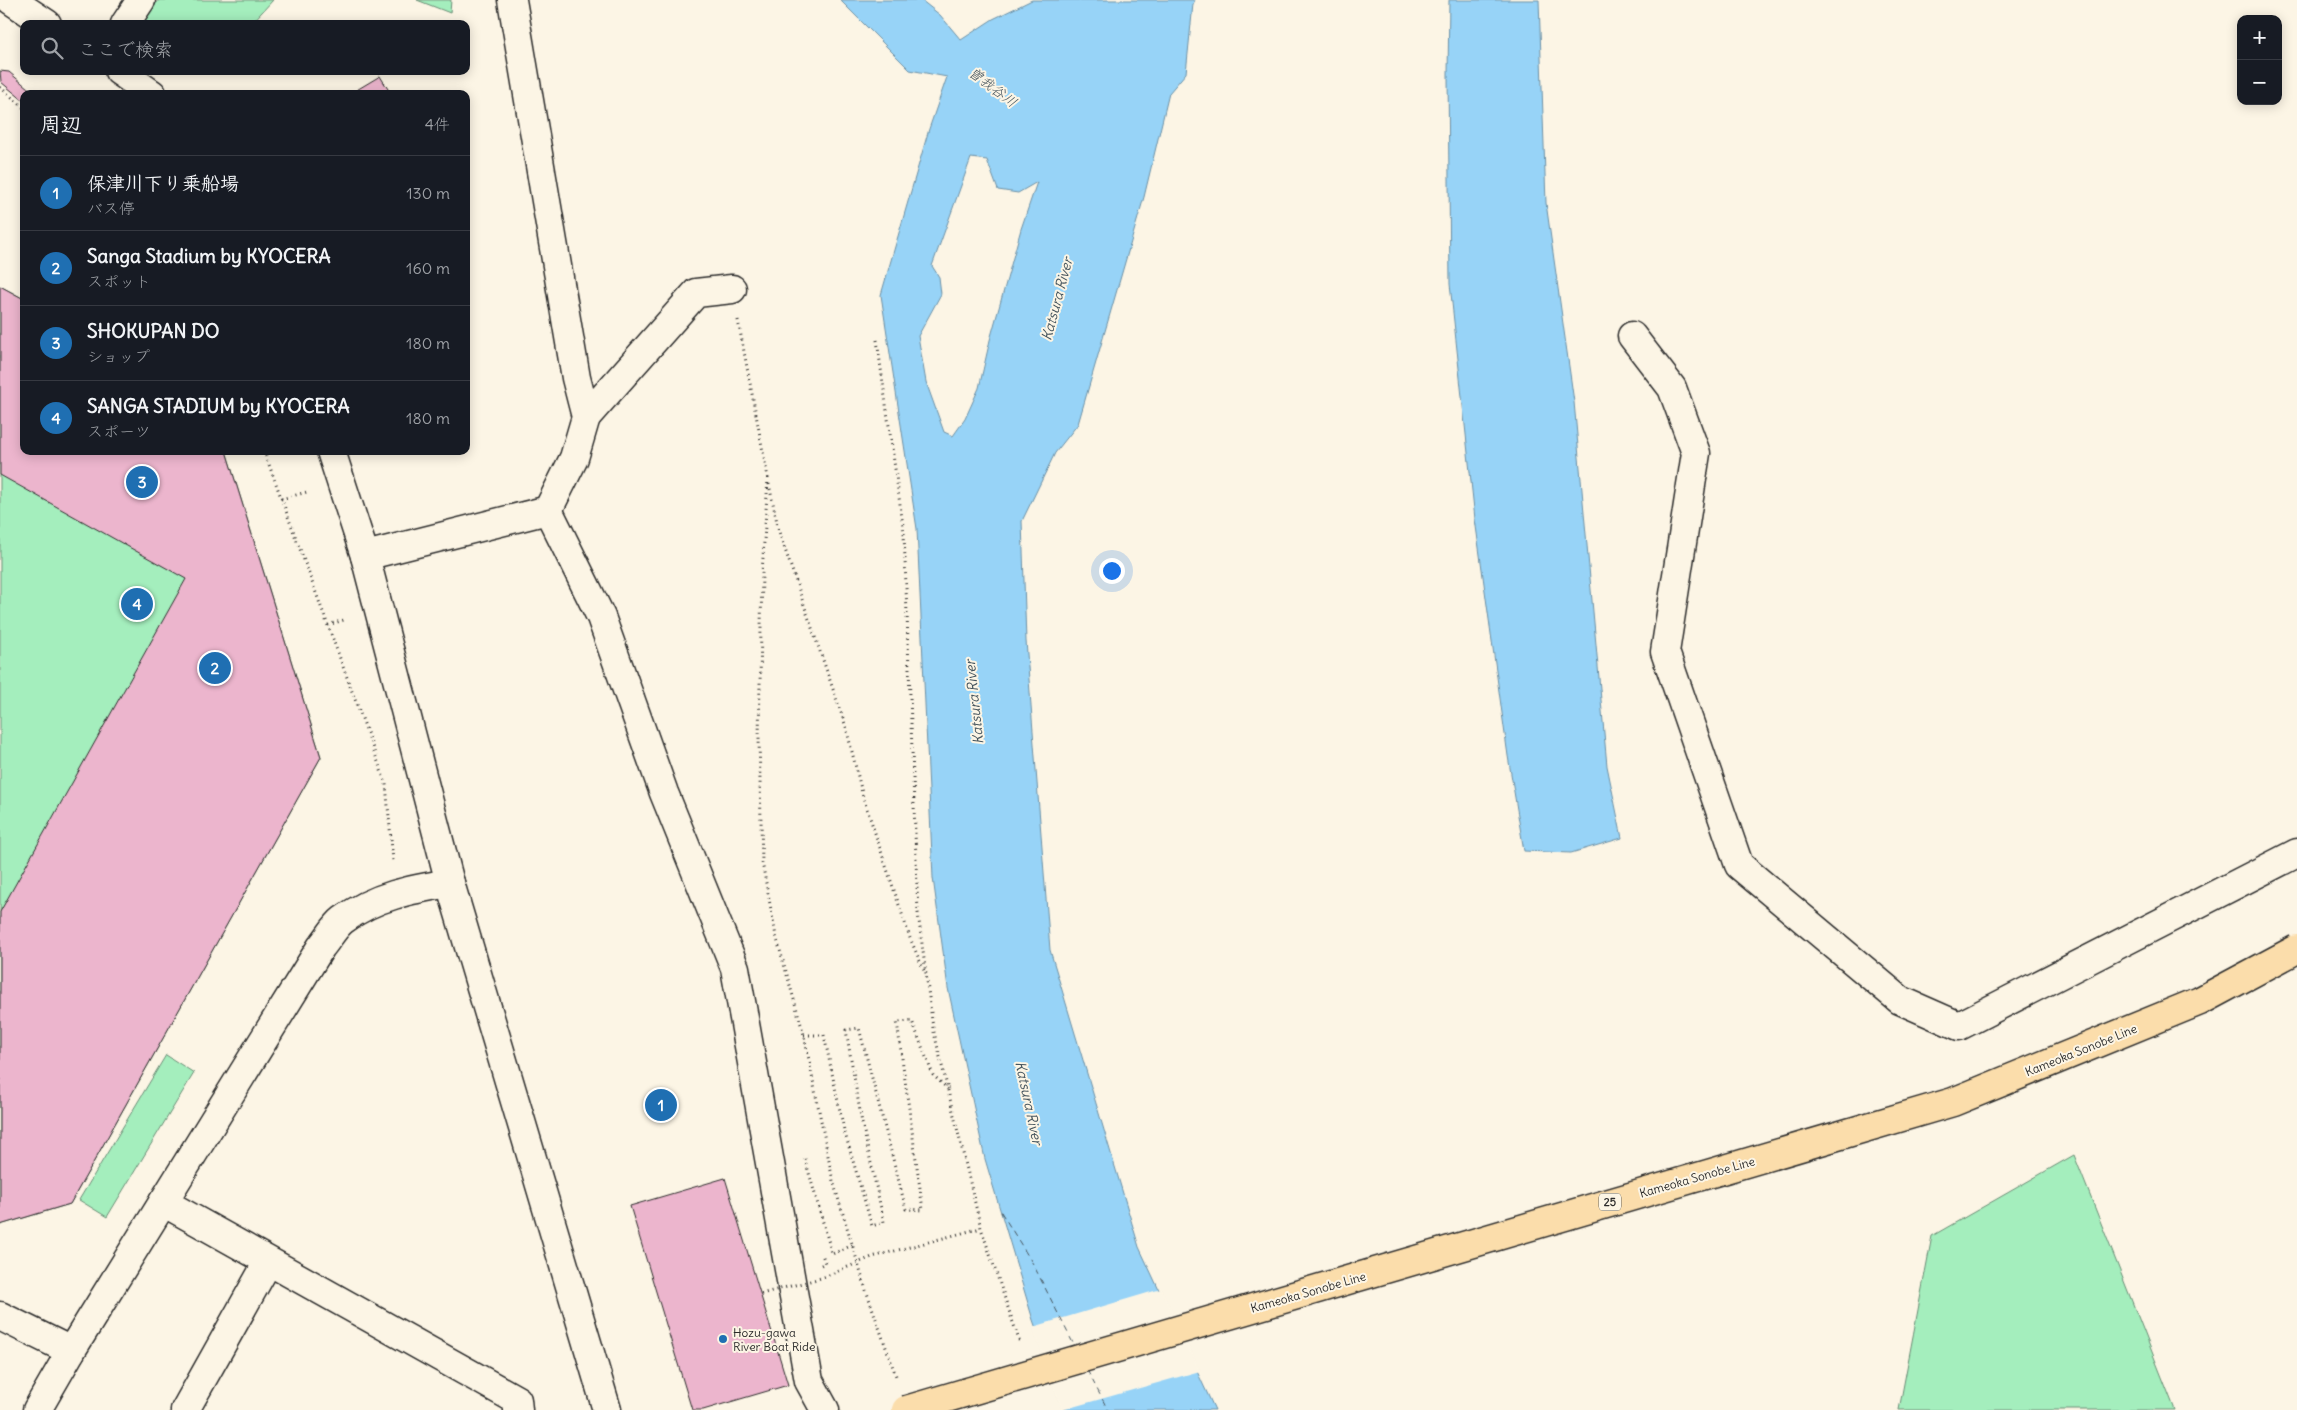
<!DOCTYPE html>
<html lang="ja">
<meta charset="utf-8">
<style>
body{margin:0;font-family:Delius,"Klee One",sans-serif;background:#20242c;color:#f1f3f6}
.controls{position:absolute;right:15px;top:15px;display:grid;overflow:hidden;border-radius:10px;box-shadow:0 2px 12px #0003}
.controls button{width:45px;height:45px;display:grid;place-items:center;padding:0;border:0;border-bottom:1px solid #363941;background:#171b24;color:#f1f3f6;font:25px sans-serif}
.you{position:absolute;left:1111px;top:570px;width:18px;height:18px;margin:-12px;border:4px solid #fff;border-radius:50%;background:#1a73e8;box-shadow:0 0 0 8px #1a73e833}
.badge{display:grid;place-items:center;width:32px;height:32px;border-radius:50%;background:#1f6fb2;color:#fff;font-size:16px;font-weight:700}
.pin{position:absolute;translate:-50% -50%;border:2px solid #fff;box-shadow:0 1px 5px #0006}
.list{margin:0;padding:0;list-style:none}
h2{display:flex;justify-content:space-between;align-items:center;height:65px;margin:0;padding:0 20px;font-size:21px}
h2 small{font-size:16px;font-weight:400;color:#9ea1a6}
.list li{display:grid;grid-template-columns:32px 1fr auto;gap:15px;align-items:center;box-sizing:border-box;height:75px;padding:0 20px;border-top:1px solid #363941}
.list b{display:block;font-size:19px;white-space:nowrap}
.list p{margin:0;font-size:16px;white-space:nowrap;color:#9ea1a6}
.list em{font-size:16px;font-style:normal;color:#9ea1a6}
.icon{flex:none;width:28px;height:28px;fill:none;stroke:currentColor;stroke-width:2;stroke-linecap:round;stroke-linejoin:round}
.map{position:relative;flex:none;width:2297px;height:1410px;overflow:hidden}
.search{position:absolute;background:#171b24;box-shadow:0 2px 12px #0003;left:20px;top:20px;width:450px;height:55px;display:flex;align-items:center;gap:12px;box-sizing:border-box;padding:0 18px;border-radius:10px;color:#9ea1a6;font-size:19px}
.panel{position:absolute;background:#171b24;box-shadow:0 2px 12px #0003;left:20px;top:90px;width:450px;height:365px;border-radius:10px}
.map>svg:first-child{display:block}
.green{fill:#a4eebd;stroke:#688c74}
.water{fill:#97d3f7;stroke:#6c90a5;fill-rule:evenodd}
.pier{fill:#fcf5e5}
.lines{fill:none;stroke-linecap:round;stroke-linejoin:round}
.ferry{stroke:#46555e;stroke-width:1;stroke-dasharray:6 5;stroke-linecap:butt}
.building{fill:#ecb5cd;stroke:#2b2b2b}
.minor-casing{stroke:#2b2b2b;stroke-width:31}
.path{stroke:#2b2b2b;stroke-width:3;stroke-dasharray:1 4;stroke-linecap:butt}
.minor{stroke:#fcf5e5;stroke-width:28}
.major-bridge-casing{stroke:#2b2b2b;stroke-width:31;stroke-linecap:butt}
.path-bridge{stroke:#2b2b2b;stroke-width:3;stroke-dasharray:1 4;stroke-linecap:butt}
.major-bridge{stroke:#fbddab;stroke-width:28}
.poi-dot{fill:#1f6fb2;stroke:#fcf5e5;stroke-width:2}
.labels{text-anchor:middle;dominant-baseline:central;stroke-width:4;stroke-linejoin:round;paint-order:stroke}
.shield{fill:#fcf5e5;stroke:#6a6863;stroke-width:1}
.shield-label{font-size:11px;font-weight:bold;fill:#2b2b2b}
.street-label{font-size:12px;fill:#2b2b2b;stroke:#fcf5e5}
.poi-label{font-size:12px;fill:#2b2b2b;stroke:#fcf5e5;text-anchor:start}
.water-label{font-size:14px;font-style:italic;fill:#46555e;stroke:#fcf5e5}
</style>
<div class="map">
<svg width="2297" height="1410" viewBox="0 0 2297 1410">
<rect width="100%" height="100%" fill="#fcf5e5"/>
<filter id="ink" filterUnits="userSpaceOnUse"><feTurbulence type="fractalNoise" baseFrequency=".02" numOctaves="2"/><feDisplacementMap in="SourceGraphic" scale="10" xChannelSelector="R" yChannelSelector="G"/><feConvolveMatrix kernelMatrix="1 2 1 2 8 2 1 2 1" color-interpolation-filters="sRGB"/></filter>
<g filter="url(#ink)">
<!-- green -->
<g class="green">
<path d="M 159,0 L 273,0 L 251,24 L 140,24 Z"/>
<path d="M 417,0 L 451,0 L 450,13 Z"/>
<path d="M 0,286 L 24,299 L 24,451 L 226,451 L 321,757 L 70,1204 L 0,1225 Z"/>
<path d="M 166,1055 L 194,1073 L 107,1217 L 79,1200 Z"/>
<path d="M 2074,1155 L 2175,1410 L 1899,1410 L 1932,1236 Z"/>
</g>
<!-- water -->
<g class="water">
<path d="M 840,0 L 921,0 L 940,15 L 961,40 L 993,19 L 1032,0 L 1195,0 L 1193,4 L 1186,73 L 1169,93 L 1144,197 L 1078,424 L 1055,453 L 1022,521 L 1026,641 L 1050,950 L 1139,1247 L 1215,1410 L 1065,1410 L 1033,1320 L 985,1159 L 948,988 L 933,878 L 917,529 L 881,295 L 929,129 L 947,77 L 910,70 ZM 971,158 L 987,160 L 998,190 L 1018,193 L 1037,182 L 1021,229 L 990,340 L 979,388 L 965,419 L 953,436 L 944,432 L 926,382 L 918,336 L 941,294 L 939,277 L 932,266 Z"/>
<path d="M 1449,0 L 1539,0 L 1546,203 L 1574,402 L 1607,766 L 1622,838 L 1571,853 L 1524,851 L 1508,756 L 1475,519 L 1450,284 L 1448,75 Z"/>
</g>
<!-- pier -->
<path class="pier" d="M 1161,1289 L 1200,1371 L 1062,1410 L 1033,1327 Z"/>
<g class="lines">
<!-- ferry -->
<g class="ferry">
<path d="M 1001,1212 L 1033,1264 L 1075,1347"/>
<path d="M 1087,1370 L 1108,1410"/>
</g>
</g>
<!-- building -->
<g class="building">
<path d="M 0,71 L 9,72 L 35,94 L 24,94 L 24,101 L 1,82 Z"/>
<path d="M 380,76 L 391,94 L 350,94 Z"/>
<path d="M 0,286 L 24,299 L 24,451 L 226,451 L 321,757 L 70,1204 L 0,1225 L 0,912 L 186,579 L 0,475 Z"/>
<path d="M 725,1178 L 788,1385 L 703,1410 L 692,1410 L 630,1206 Z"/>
</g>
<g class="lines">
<defs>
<g id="minor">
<path d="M 11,0 L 47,24"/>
<path d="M 125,24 L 141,0"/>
<path d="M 119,71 L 152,94"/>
<path d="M 1632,336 L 1672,388 L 1696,453 L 1665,652 L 1739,865 L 1900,1000 L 1959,1026 L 2297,853"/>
<path d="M 586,417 L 696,293 L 732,289"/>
<path d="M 331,451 L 365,556 L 450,883 L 607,1410"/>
<path d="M 548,510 L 601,617 L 664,793 L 735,968 L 809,1381 L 825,1410"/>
<path d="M 365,556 L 548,510 L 574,458 L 586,417 L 576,378 L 512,0"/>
<path d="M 163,1202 L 517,1400 L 518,1410"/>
<path d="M 0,1316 L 71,1351"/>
<path d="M 37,1410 L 71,1351 L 321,947 C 328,939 335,926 343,920 C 374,896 413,889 450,883"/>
<path d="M 185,1410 L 268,1262"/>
</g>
</defs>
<!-- minor casing -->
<use href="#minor" class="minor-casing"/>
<!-- path -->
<g class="path">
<path d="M 0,87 L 24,108"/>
<path d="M 738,320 L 768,478"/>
<path d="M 877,340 L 904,533 L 918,913 L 933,1028 L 981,1228 L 1020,1343"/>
<path d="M 264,451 L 386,784 L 393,861"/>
<path d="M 768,478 L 762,573 L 759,739 L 762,862 L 776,936 L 804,1035 L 833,1181 L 866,1290 L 897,1379"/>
<path d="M 769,484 L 779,532 L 846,727 L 863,797 L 910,938 L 925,973"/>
<path d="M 281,499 L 307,492"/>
<path d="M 328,625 L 347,619"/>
<path d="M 804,1035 L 824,1035 L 844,1130 L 872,1226 L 884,1222 L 862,1123 L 846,1030 L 859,1028 L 906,1209 L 923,1210 L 897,1022 L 912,1021 L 933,1075 L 948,1089"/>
<path d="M 805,1159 L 832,1254 L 853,1245"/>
<path d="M 821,1265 L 825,1263 L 822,1254"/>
<path d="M 824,1277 L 872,1257 L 981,1228"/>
</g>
<!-- minor -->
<use href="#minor" class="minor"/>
<defs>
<path id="major-bridge" d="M 906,1410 L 1953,1102 L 2200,1001 L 2297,949"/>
</defs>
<!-- major-bridge casing -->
<use href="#major-bridge" class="major-bridge-casing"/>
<!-- path-bridge -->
<path class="path-bridge" d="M 761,1294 L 821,1278"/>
<!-- major-bridge -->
<use href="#major-bridge" class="major-bridge"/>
</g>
</g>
<!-- markers -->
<circle class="poi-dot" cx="723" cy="1339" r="5"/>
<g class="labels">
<!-- shield labels -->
<rect class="shield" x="1599" y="1193.5" width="22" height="17" rx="4"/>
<g class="shield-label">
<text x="1610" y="1202">25</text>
</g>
<!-- street labels -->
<g class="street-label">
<text transform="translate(2081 1050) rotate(-22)">Kameoka Sonobe Line</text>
<text transform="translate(1697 1177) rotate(-16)">Kameoka Sonobe Line</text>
<text transform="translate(1308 1292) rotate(-16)">Kameoka Sonobe Line</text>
</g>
<!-- poi labels -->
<g class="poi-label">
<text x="733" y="1332">Hozu-gawa<tspan x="733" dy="14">River Boat Ride</tspan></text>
</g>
<!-- water labels -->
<g class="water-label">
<text transform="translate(993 87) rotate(37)">曽我谷川</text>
<text transform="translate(1057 299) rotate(-75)">Katsura River</text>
<text transform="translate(974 702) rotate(-96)">Katsura River</text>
<text transform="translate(1029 1103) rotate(78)">Katsura River</text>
</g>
</g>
</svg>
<div class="controls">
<button>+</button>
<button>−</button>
</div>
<div class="you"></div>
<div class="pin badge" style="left:661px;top:1105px">1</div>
<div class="pin badge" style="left:215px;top:668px">2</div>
<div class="pin badge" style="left:142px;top:482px">3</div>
<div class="pin badge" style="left:137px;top:604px">4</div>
<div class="search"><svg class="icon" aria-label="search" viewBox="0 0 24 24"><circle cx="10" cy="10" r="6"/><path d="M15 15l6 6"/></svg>ここで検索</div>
<section class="panel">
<h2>周辺<small>4件</small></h2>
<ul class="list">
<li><span class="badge">1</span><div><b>保津川下り乗船場</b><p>バス停</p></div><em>130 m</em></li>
<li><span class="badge">2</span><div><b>Sanga Stadium by KYOCERA</b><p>スポット</p></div><em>160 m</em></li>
<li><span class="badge">3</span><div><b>SHOKUPAN DO</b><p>ショップ</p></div><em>180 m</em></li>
<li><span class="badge">4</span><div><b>SANGA STADIUM by KYOCERA</b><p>スポーツ</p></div><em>180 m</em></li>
</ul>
</section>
</div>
